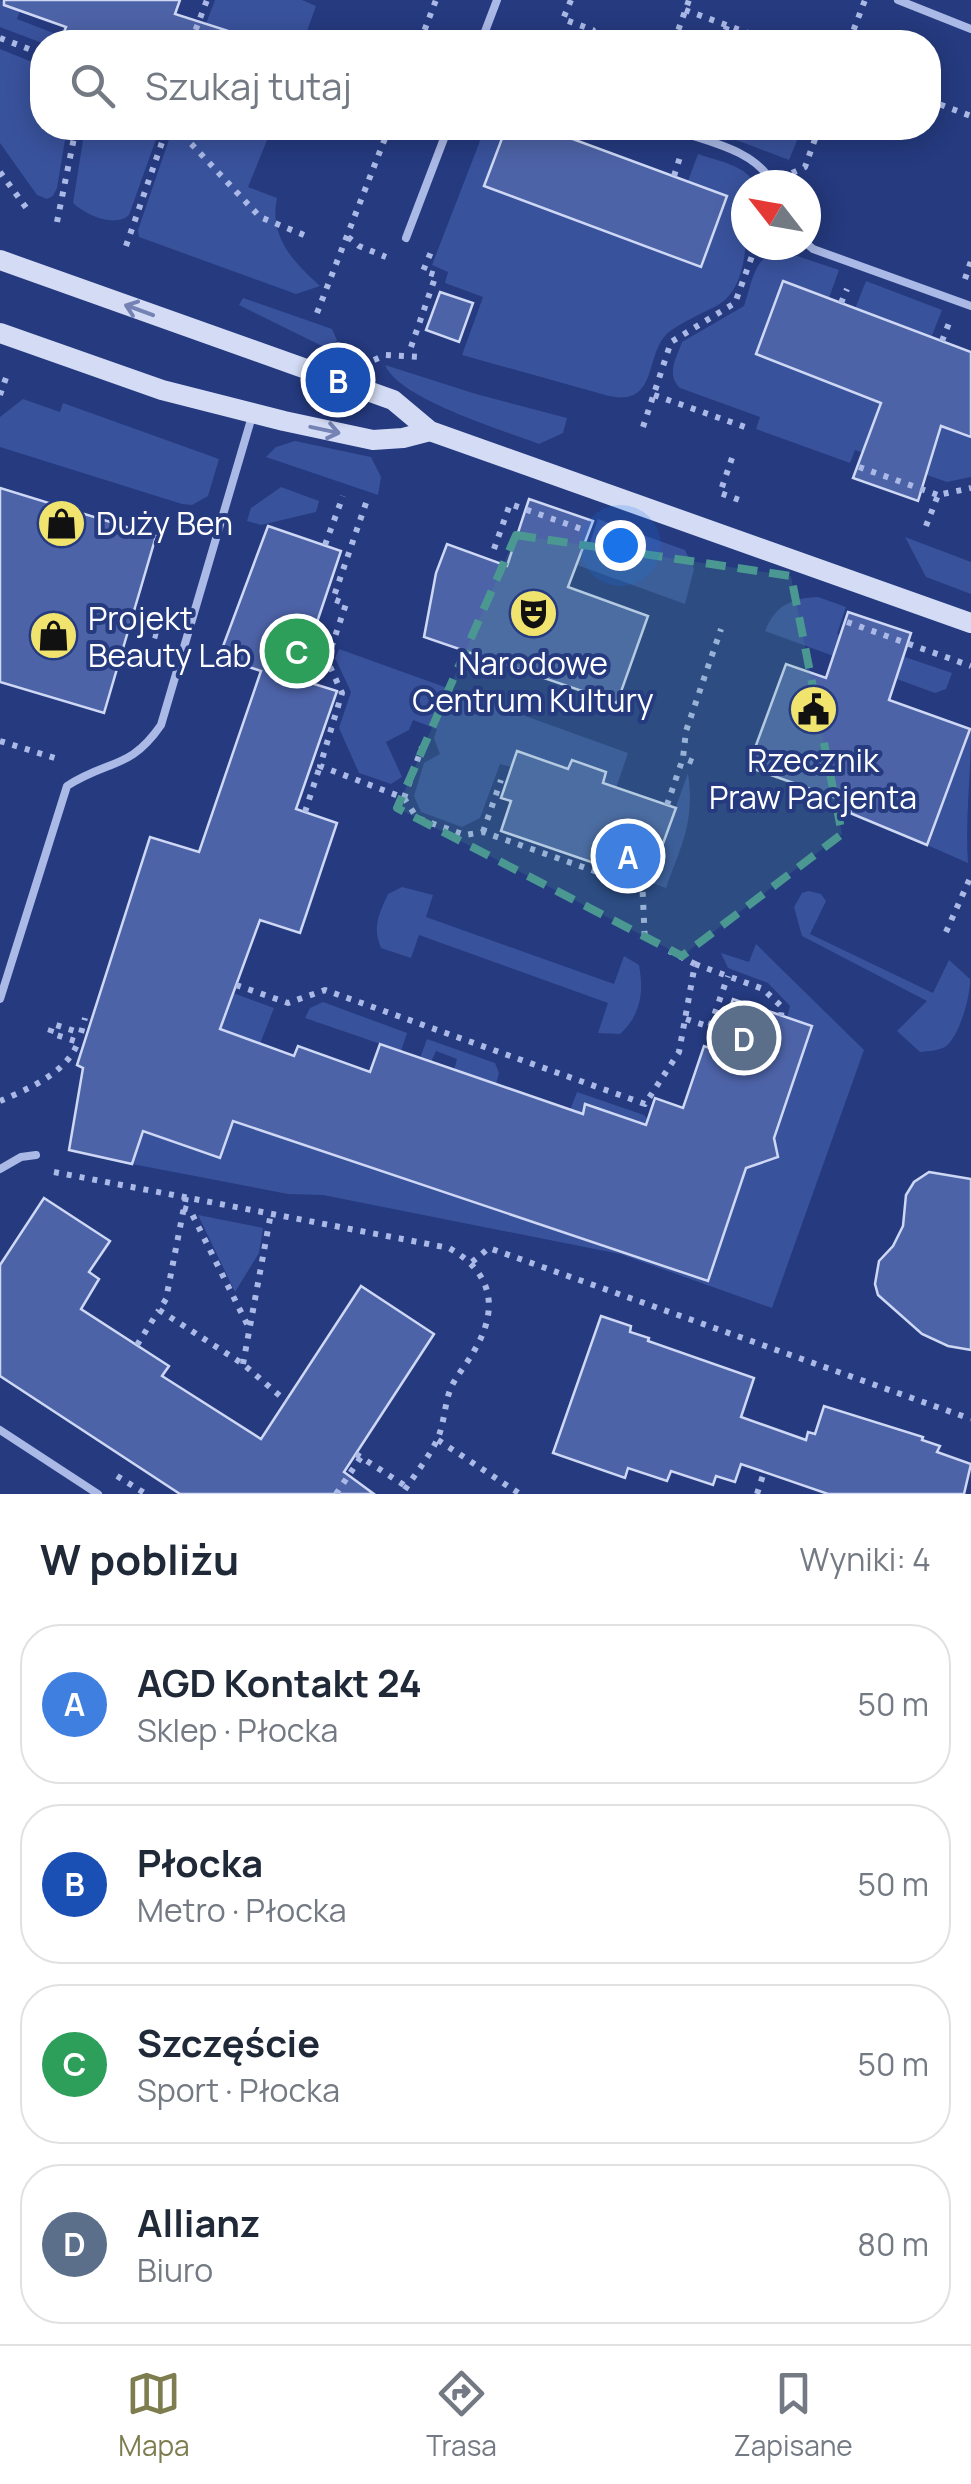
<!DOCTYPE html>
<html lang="pl">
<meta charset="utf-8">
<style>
body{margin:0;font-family:Manrope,sans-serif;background:#f6f6f7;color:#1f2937}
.compass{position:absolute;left:731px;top:170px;width:90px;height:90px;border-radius:50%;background:#fff;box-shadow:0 5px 25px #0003;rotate:301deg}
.you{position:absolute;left:620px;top:545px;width:35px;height:35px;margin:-25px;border:8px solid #fff;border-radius:50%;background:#1a73e8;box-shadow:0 0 0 15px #1a73e833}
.badge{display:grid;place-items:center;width:65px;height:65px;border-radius:50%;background:#7d7d50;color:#fff;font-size:32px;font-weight:700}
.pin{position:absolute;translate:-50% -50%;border:5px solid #fff;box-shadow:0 2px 10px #0006}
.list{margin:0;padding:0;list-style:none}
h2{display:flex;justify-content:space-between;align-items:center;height:130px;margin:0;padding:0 40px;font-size:42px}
h2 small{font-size:32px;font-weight:400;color:#747a83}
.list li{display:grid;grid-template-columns:65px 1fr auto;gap:30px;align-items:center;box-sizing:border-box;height:160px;margin:0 20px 20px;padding:0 20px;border:2px solid #e0e1e3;border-radius:40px}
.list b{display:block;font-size:38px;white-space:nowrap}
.list p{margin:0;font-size:32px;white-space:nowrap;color:#747a83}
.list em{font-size:32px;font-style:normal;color:#747a83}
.icon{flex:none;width:55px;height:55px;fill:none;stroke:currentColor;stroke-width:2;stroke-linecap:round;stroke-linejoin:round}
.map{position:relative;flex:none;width:971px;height:1494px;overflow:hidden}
.search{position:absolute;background:#fff;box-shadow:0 5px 25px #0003;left:30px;right:30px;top:30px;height:110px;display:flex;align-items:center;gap:25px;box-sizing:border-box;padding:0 35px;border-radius:40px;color:#747a83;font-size:38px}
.sheet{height:850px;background:#fff}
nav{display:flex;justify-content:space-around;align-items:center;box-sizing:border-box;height:140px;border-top:2px solid #e0e1e3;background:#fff;font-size:28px;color:#747a83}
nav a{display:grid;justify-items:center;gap:5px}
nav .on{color:#7d7d50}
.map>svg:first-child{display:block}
.green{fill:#39529c}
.building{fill:#4d63a7;stroke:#ced8f5;stroke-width:2.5}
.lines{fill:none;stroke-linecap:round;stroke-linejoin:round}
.path{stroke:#aab9e6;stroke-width:6;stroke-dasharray:5 8;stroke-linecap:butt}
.lane{stroke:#aab9e6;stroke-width:8}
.secondary{stroke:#d4dcf5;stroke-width:20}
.oneway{stroke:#7483b4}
.marked{fill:#4b9892;fill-opacity:0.2;stroke:#4b9892;stroke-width:8;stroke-dasharray:20 12;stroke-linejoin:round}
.labels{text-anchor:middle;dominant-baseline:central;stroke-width:8;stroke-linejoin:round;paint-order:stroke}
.poi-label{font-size:32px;fill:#fff;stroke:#253a7f;text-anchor:start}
</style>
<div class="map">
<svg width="971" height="1494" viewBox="0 0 971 1494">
<rect width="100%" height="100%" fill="#253a7f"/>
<!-- green -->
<g class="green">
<path d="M 0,0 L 21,8 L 17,19 L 56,34 L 53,42 L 42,43 L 0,27 Z"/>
<path d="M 215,0 L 302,0 L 316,6 L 303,42 L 199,42 Z"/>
<path d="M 0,49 L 42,66 L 42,128 L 67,128 L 57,188 L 53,196 L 47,199 L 37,195 L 0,143 Z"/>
<path d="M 85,128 L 160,128 L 129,215 C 115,228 86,215 73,203 Z"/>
<path d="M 173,128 L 272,128 L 248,187 L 277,198 C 269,238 293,261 320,286 L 296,294 L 139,237 L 138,230 Z"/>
<path d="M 485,128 L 505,128 L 485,186 L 701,266 L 727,196 L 688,181 L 698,154 C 717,161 747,165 755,185 L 746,185 C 746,219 753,285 718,305 C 705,312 673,326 665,336 C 645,359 657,406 609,396 L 462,355 L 483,297 L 445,283 L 448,272 L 432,265 Z"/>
<path d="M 704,128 L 802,128 L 789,160 Z"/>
<path d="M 782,251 L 839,270 L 829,298 L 783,282 L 757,354 L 968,436 L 971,429 L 971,477 L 947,482 L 855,450 L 850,463 L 756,429 L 760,417 L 680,388 C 666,374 676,359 682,342 L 744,306 C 752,284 754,253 782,251 Z"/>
<path d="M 866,281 L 942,310 L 931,338 L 855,309 Z"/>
<path d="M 243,298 L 332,329 L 337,340 L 332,346 L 324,347 L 239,305 Z"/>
<path d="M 385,365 L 476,394 L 567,418 L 563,433 L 539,444 C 503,430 399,399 385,365 Z"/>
<path d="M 23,399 L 60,412 L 63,403 L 219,459 L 208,496 L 192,505 L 182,504 L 0,447 L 0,417 Z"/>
<path d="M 295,441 L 371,457 L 381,477 L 378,495 L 266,457 L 276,447 Z"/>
<path d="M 281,487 L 319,501 L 316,512 L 261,525 L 247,521 L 251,508 Z"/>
<path d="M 598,519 L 685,550 L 694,569 L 685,604 L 533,549 L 522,522 L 589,545 Z"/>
<path d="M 905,537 L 971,562 L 971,594 L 926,577 Z"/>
<path d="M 818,597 L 846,607 L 837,634 L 952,673 L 946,689 L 935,693 L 765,631 C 775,606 791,598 818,597 Z"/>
<path d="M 339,649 L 628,753 L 616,788 L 603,783 L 605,772 L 568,769 L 517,752 L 512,767 L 500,764 L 480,818 L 462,827 L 421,812 L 414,796 L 424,763 L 440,754 L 434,738 L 437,729 L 413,720 L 409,730 L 386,742 L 402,777 L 391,784 L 359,773 L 339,728 L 351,692 L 335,658 Z"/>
<path d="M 971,730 C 971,775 965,818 968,863 L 927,845 Z"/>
<path d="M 688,773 C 695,822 682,843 666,888 L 649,882 Z"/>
<path d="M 402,887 L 433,895 L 426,917 L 614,984 L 624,956 L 639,965 C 644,992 641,1015 620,1034 L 598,1033 L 608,1003 L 419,935 L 411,958 L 381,948 C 372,927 379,914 388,894 Z"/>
<path d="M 809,891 L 821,894 L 826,901 L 810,934 L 933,993 L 949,960 L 970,979 C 971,995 959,1038 945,1047 C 937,1051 929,1051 920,1052 L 897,1031 L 927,1001 L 802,936 L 794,907 L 802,893 Z"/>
<path d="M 756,944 L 864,1050 L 772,1308 L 620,1254 L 323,1195 L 288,1194 L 132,1164 L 143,1131 L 220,1158 L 233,1121 L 709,1281 L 746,1168 L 777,1157 L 774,1138 L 812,1027 L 787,1018 L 790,1006 L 768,983 L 728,968 L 721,953 L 749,962 Z"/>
<path d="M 233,993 L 274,1008 L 260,1044 L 208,1061 Z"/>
<path d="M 323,1002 L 407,1033 L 401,1051 L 305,1018 L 310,1008 Z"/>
<path d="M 427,1039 L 495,1063 L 499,1073 L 496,1084 L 454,1070 L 457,1059 L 436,1051 L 431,1062 L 420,1058 Z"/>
<path d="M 577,1092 L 644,1115 L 648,1120 L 642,1135 L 604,1121 L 608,1112 L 586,1104 L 582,1115 L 570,1110 Z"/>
<path d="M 198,1215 L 263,1228 L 259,1253 L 235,1292 Z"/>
</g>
<!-- building -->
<g class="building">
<path d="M 4,0 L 180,0 L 175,14 L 241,35 L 240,42 L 60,42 L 66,27 L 4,5 Z"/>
<path d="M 506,128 L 543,128 L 727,196 L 701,267 L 484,186 Z"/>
<path d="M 783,281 L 971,352 L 971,437 L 941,426 L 918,501 L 853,478 L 881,403 L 756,354 Z"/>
<path d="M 440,292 L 473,303 L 459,342 L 426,330 Z"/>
<path d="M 0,488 L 156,536 L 104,713 L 0,682 Z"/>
<path d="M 529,499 L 593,521 L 568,587 L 648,616 L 617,703 L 424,637 L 436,573 L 447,544 L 507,566 Z"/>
<path d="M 268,526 L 341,551 L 310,643 L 311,683 L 337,691 L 296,809 L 337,823 L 300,933 L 260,920 L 220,1029 L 294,1056 L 298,1046 L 370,1072 L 380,1044 L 583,1114 L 585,1104 L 646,1125 L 655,1098 L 683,1108 L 704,1046 L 715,1050 L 733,999 L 812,1026 L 774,1138 L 778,1157 L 746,1168 L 708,1281 L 233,1121 L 220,1158 L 143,1131 L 132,1164 L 69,1150 L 83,1068 L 77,1065 L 150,837 L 199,852 L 261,671 L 219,657 Z"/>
<path d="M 848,612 L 911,633 L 889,700 L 970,729 L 927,845 L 850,813 L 853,804 L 748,767 L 786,664 L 826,678 Z"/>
<path d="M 517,751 L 568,769 L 572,760 L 606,772 L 603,783 L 676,808 L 649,882 L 501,831 L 511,801 L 501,798 Z"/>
<path d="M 929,1172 L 971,1179 L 971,1350 L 948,1346 L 922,1334 L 878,1295 L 875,1284 L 879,1261 L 893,1246 L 903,1226 L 906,1195 L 914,1182 Z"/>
<path d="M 44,1198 L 110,1241 L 89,1272 L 99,1279 L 81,1309 L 169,1366 L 162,1376 L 261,1439 L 361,1286 L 434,1334 L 344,1472 L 374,1494 L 180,1494 L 0,1376 L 0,1265 Z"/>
<path d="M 601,1316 L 631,1326 L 630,1332 L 649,1338 L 648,1341 L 754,1378 L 741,1417 L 806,1440 L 808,1432 L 815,1434 L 824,1406 L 923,1437 L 922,1440 L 940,1446 L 937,1452 L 971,1464 L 964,1494 L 828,1494 L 741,1464 L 735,1482 L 716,1476 L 713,1485 L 671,1471 L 667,1481 L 628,1468 L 625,1478 L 553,1453 Z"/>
</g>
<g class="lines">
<!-- path -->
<g class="path">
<path d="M 571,0 L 563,19 L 593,30 L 595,42"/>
<path d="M 685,10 L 773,42"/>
<path d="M 0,38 L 42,54"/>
<path d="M 191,42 L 207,0"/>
<path d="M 420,42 L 436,0"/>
<path d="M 674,42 L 689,0"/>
<path d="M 721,42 L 727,26"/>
<path d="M 849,42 L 865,0"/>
<path d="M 928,100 L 971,116"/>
<path d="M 171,128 L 183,135 L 260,217 L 304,235"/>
<path d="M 565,136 L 568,128"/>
<path d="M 0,172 L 30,213"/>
<path d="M 792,173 L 805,167 L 819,128"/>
<path d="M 674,176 L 680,157"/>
<path d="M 57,222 L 76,128"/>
<path d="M 348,237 L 359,246 L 386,257"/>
<path d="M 126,246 L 167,128"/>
<path d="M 965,279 L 971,261"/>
<path d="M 841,303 L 847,289"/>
<path d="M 317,313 L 389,128"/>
<path d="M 942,341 L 949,323"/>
<path d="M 411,347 L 436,275 L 423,271 L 431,252"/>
<path d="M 374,360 L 385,355 L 422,357"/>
<path d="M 0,395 L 8,372"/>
<path d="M 654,395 L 745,427"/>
<path d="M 643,427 L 671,342 L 735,303 L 756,245"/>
<path d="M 732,458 L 720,493 L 745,502"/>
<path d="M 859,467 L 938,495"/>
<path d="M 366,503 L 333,599 L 346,604 L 327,660 L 342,693 L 320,766 L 404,798 L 417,818 L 465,835 L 483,832 L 640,887"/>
<path d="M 926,526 L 938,495 L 971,488"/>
<path d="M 325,545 L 343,496"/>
<path d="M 494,549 L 510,504 L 587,531"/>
<path d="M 847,622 L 971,666"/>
<path d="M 128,628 L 164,638"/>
<path d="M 314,630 L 327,660"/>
<path d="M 0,741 L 61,760"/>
<path d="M 693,762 L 683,758 L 686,731 L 721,629"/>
<path d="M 404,798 L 422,747"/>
<path d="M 667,805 L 683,758"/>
<path d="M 305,812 L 320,766"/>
<path d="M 483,832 L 501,780"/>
<path d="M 642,879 L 645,942"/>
<path d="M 946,932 L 971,876"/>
<path d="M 695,964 L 763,989 L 782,1007 L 781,1016"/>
<path d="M 236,985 L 288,1003 L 325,990 L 645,1104 L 679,1052 L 695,964 L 669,951"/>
<path d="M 686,1019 L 710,1027 L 728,976"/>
<path d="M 710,1027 L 722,1031"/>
<path d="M 0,1101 C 28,1089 67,1073 78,1042 L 50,1033 L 53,1024 L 81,1033 L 85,1018"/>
<path d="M 54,1172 L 449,1248 C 492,1272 500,1308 474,1351 C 467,1364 455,1377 450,1390 C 444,1407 444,1427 436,1442 C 427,1460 413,1477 402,1494"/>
<path d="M 186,1197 L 166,1299 L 159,1310 L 243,1364 L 286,1401"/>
<path d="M 183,1208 L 190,1210 L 249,1328"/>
<path d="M 472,1262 L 489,1248 L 971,1419"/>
<path d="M 137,1345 L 159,1310"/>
<path d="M 243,1364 L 271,1213"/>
<path d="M 438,1440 L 520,1494"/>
<path d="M 356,1454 L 407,1487"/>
<path d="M 117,1476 L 146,1494"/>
<path d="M 336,1494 L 361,1457"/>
<path d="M 757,1494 L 764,1472"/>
</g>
<!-- lane -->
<g class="lane">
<path d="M 898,0 L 971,29"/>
<path d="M 481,42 L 497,0"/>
<path d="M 669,128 C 704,141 757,149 773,185"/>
<path d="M 406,238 L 448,128"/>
<path d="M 806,243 L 813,249 L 971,306"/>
<path d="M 0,999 L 67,786 C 109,759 130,770 161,725 L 253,413"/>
<path d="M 0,1169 L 21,1157 L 36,1155"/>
<path d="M 0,1430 L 98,1494"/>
</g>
<!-- secondary -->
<g class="secondary">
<path d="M 0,260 L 393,400 L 430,431 L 971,623"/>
<path d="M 0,333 L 162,390 L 284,421 L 373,440 L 403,438 L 430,431"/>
</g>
</g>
<!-- one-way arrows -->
<defs><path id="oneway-shaft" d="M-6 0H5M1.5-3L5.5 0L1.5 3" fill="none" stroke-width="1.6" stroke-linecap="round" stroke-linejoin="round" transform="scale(2.5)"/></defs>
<g class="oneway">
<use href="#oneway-shaft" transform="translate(139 310) rotate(-160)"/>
<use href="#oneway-shaft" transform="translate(325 430) rotate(12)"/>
</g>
<!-- marked area -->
<path class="marked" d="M 516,535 L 791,576 L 842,834 L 682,956 L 397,808 Z"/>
<!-- icons -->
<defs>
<symbol id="shop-disc" viewBox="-11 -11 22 22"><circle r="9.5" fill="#f0e46f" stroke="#253a7f"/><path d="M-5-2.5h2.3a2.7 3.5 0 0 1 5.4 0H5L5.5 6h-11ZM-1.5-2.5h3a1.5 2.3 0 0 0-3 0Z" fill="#111"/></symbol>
<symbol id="theatre-disc" viewBox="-11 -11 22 22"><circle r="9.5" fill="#f0e46f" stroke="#253a7f"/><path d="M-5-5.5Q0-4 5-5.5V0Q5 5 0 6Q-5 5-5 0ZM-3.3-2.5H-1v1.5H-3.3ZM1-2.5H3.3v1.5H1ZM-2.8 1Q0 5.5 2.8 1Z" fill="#111"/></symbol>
<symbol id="civic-disc" viewBox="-11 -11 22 22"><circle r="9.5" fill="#f0e46f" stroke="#253a7f"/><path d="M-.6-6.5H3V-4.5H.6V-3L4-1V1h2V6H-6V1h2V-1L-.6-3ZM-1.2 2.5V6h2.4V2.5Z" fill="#111"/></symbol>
</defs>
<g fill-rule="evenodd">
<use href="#shop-disc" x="34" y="496" width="55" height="55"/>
<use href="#theatre-disc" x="506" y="586" width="55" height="55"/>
<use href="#shop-disc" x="26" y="608" width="55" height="55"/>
<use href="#civic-disc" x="786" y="682" width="55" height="55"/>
</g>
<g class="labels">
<!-- poi labels -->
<g class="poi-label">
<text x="96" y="523">Duży Ben</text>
<text x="88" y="618">Projekt<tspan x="88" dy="37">Beauty Lab</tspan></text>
<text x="533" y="663" text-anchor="middle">Narodowe<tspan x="533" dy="37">Centrum Kultury</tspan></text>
<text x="813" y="760" text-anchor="middle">Rzecznik<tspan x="813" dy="37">Praw Pacjenta</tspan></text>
</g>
</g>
</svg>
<svg class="compass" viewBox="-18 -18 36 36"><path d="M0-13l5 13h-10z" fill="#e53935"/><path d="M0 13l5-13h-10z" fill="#747a83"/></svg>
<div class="you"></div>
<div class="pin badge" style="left:628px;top:856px;background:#3f7fe0">A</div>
<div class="pin badge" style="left:338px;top:380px;background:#1a4fb4">B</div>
<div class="pin badge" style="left:297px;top:651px;background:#2e9e5b">C</div>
<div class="pin badge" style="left:744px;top:1038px;background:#5c6f8a">D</div>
<div class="search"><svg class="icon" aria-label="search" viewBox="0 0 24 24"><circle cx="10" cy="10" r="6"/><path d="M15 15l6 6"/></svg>Szukaj tutaj</div>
</div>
<section class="sheet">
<h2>W pobliżu<small>Wyniki: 4</small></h2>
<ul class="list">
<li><span class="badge" style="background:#3f7fe0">A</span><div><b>AGD Kontakt 24</b><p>Sklep · Płocka</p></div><em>50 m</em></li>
<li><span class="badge" style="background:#1a4fb4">B</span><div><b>Płocka</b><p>Metro · Płocka</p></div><em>50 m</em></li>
<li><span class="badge" style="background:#2e9e5b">C</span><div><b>Szczęście</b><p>Sport · Płocka</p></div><em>50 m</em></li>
<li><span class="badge" style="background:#5c6f8a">D</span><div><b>Allianz</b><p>Biuro</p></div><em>80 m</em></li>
</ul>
</section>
<nav>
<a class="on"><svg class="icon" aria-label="map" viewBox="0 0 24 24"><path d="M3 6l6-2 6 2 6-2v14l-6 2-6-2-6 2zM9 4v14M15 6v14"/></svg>Mapa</a>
<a><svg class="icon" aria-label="directions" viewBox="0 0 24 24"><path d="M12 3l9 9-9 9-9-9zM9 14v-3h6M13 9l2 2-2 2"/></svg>Trasa</a>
<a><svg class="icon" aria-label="saved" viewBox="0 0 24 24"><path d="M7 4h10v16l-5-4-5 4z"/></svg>Zapisane</a>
</nav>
